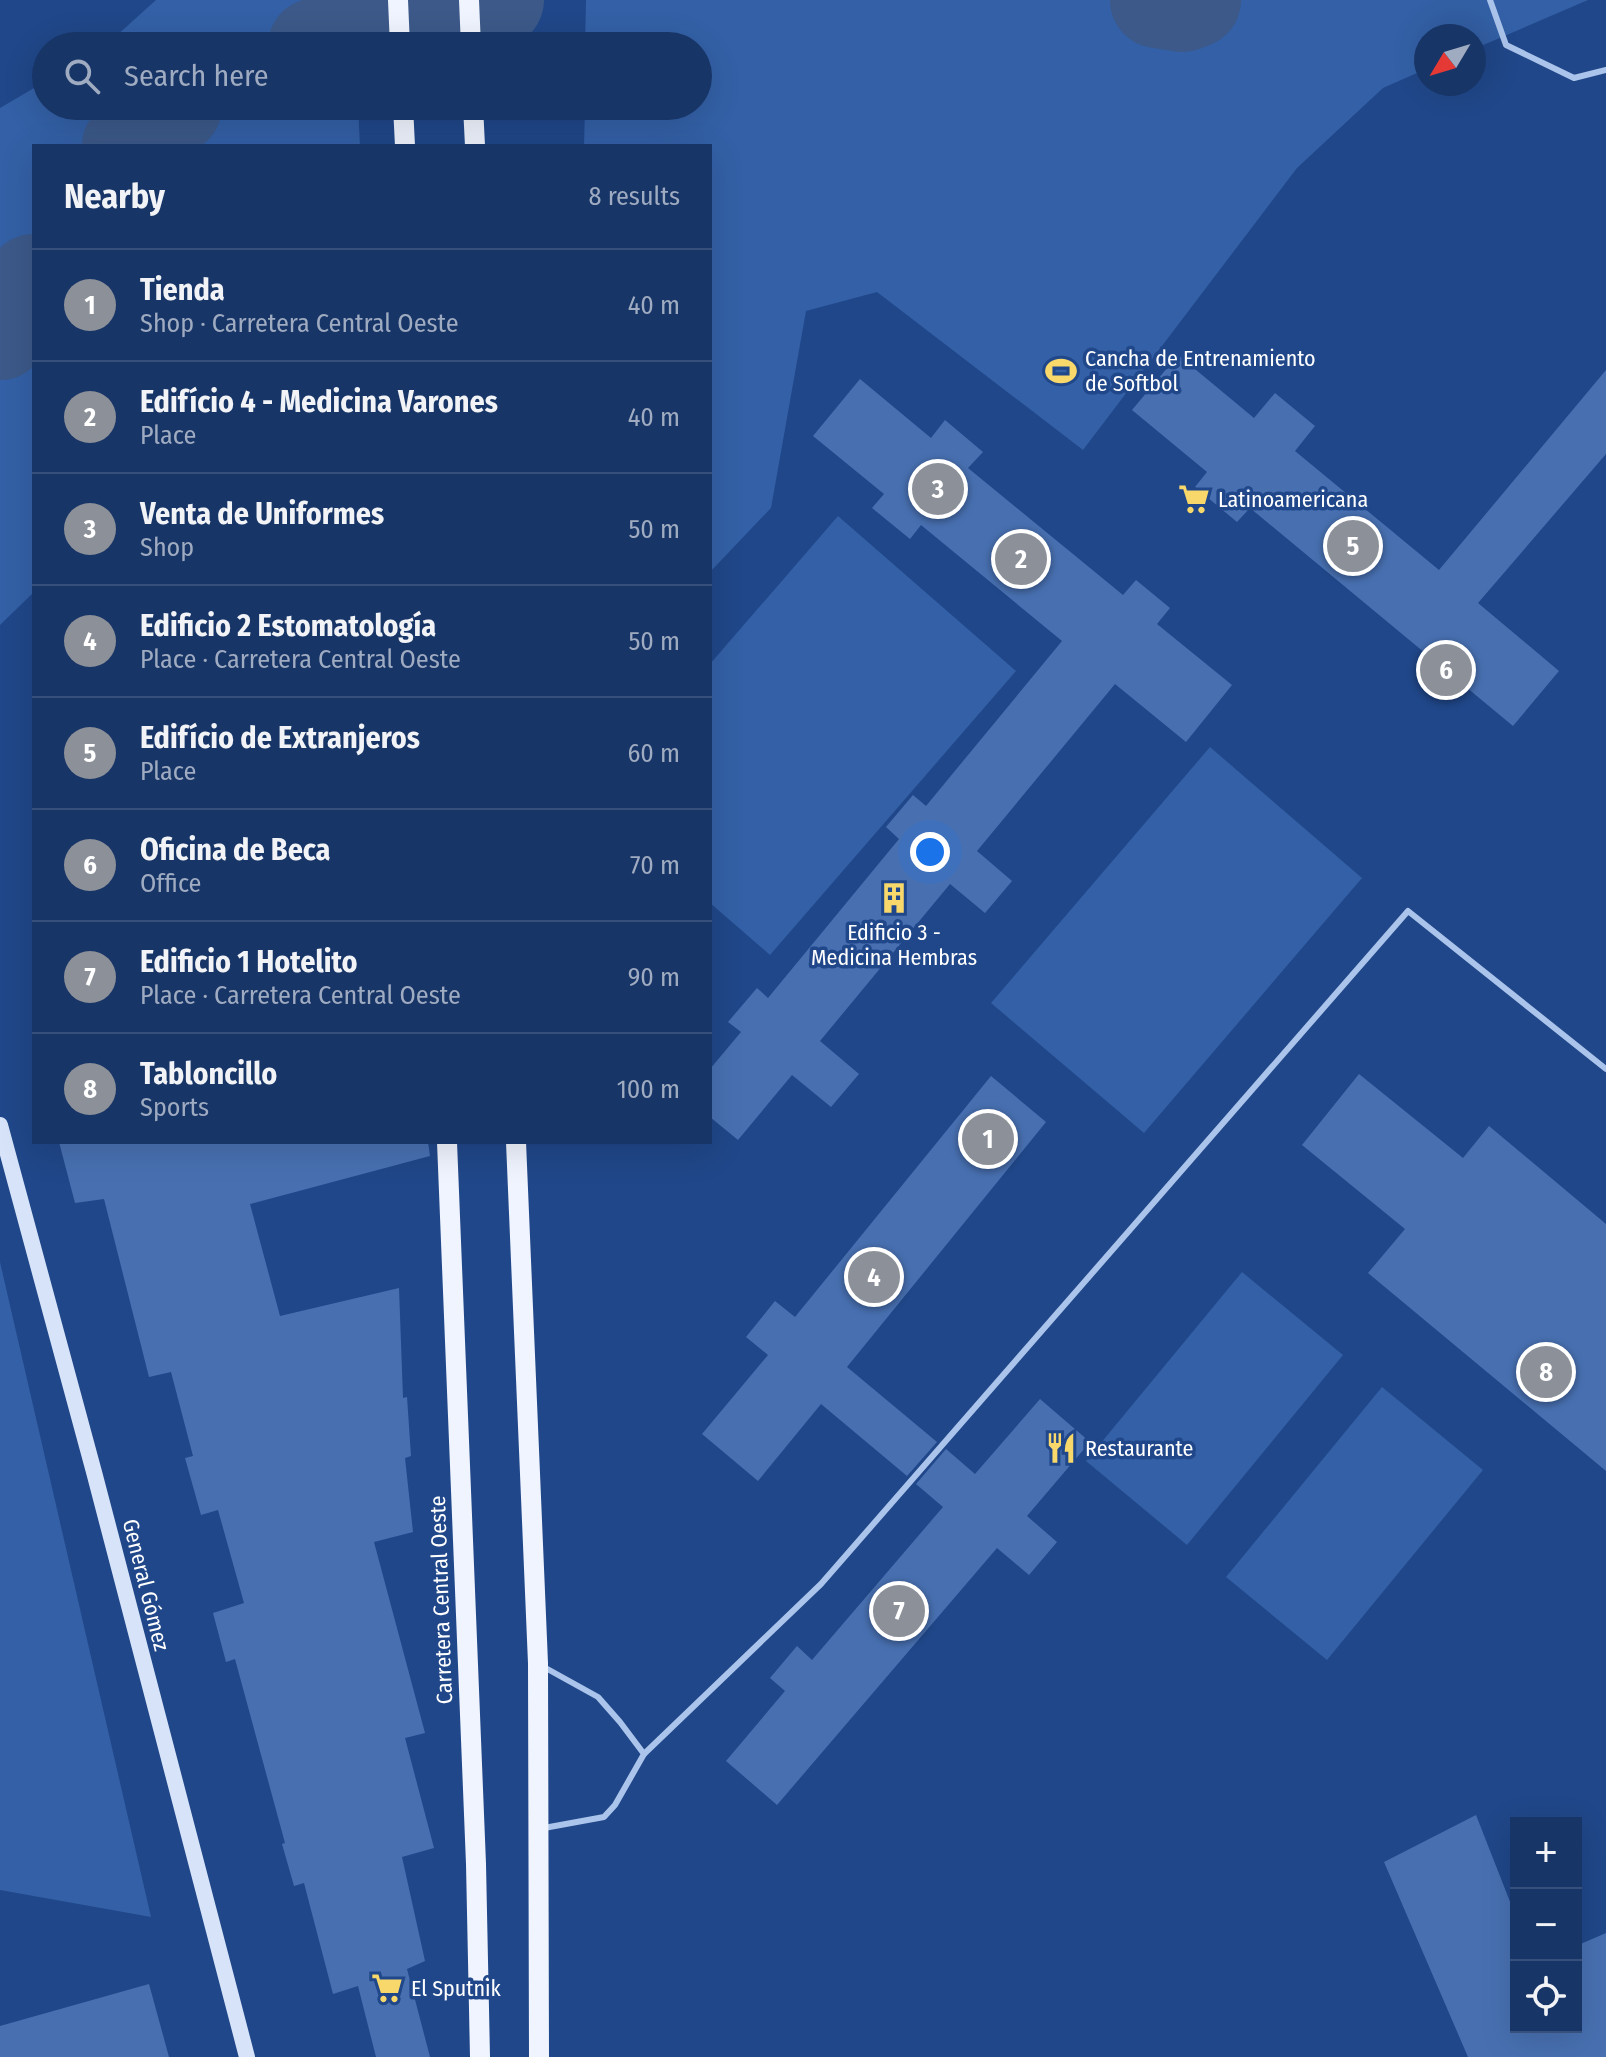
<!DOCTYPE html>
<meta charset="utf-8">
<style>
body{margin:0;font-family:"Fira Sans Condensed",sans-serif;background:#254070;color:#f1f3f6}
.controls{position:absolute;right:24px;bottom:24px;display:grid;overflow:hidden;border-radius:0px;box-shadow:0 8px 32px #0002}
.controls button{width:72px;height:72px;display:grid;place-items:center;padding:0;border:0;border-bottom:2px solid #36507b;background:#183567;color:#f1f3f6;font:40px sans-serif}
.compass{position:absolute;left:1414px;top:24px;width:72px;height:72px;border-radius:50%;background:#183567;box-shadow:0 8px 32px #0002;rotate:232deg}
.you{position:absolute;left:930px;top:852px;width:28px;height:28px;margin:-20px;border:6px solid #fff;border-radius:50%;background:#1a73e8;box-shadow:0 0 0 12px #1a73e833}
.badge{display:grid;place-items:center;width:52px;height:52px;border-radius:50%;background:#8c9099;color:#fff;font-size:26px;font-weight:700}
.pin{position:absolute;translate:-50% -50%;border:4px solid #fff;box-shadow:0 2px 8px #0006}
.list{margin:0;padding:0;list-style:none}
h2{display:flex;justify-content:space-between;align-items:center;height:104px;margin:0;padding:0 32px;font-size:34px}
h2 small{font-size:26px;font-weight:400;color:#9fabc0}
.list li{display:grid;grid-template-columns:52px 1fr auto;gap:24px;align-items:center;box-sizing:border-box;height:112px;padding:0 32px;border-top:2px solid #36507b}
.list b{display:block;font-size:30px;white-space:nowrap}
.list p{margin:0;font-size:26px;white-space:nowrap;color:#9fabc0}
.list em{font-size:26px;font-style:normal;color:#9fabc0}
.icon{flex:none;width:44px;height:44px;fill:none;stroke:currentColor;stroke-width:2;stroke-linecap:round;stroke-linejoin:round}
.map{position:relative;flex:none;width:1606px;height:2057px;overflow:hidden}
.search{position:absolute;background:#183567;box-shadow:0 8px 32px #0002;left:32px;top:32px;width:680px;height:88px;display:flex;align-items:center;gap:20px;box-sizing:border-box;padding:0 28px;border-radius:44px;color:#9fabc0;font-size:30px}
.panel{position:absolute;background:#183567;box-shadow:0 8px 32px #0002;left:32px;top:144px;width:680px;height:1000px;border-radius:0px}
.map>svg:first-child{display:block}
.green{fill:#3360a6}
.lines{fill:none;stroke-linecap:round;stroke-linejoin:round}
.river{stroke:#3c5989;stroke-width:96}
.building{fill:#4870b1}
.lane{stroke:#abc4eb;stroke-width:6}
.secondary{stroke:#d6e3f8;stroke-width:16}
.primary{stroke:#eff4fe;stroke-width:20}
.labels{text-anchor:middle;dominant-baseline:central;stroke-width:7;stroke-linejoin:round;paint-order:stroke}
.poi-label{font-size:22px;fill:#fff;stroke:#204789;text-anchor:start}
.street-label{font-size:22px;fill:#fff;stroke:#204789}
</style>
<div class="map">
<svg width="1606" height="2057" viewBox="0 0 1606 2057">
<rect width="100%" height="100%" fill="#204789"/>
<!-- green -->
<g class="green">
<path d="M 156,0 L 351,0 L 354,46 L 105,46 Z"/>
<path d="M 586,0 L 1588,0 L 1474,49 L 1474,36 L 1426,36 L 1426,69 L 1383,88 L 1297,168 L 1083,450 L 877,292 L 806,311 L 771,508 L 710,572 L 710,146 L 584,146 L 585,106 L 698,106 L 698,46 L 585,46 Z"/>
<path d="M 46,81 L 46,106 L 358,106 L 360,146 L 34,146 L 34,592 L 0,625 L 0,108 Z"/>
<path d="M 838,516 L 1016,671 L 770,955 L 710,903 L 710,664 Z"/>
<path d="M 1210,747 L 1362,878 L 1144,1133 L 991,1003 Z"/>
<path d="M 0,1262 L 151,1917 L 0,1890 Z"/>
<path d="M 1242,1272 L 1343,1355 L 1187,1545 L 1086,1461 Z"/>
<path d="M 1382,1387 L 1483,1470 L 1327,1660 L 1226,1577 Z"/>
</g>
<g class="lines">
<!-- river -->
<g class="river">
<path d="M 1158,0 L 1183,4 L 1193,0"/>
<path d="M 316,46 L 496,0"/>
<path d="M 130,146 L 174,106"/>
<path d="M 0,332 L 34,282"/>
</g>
</g>
<!-- building -->
<g class="building">
<path d="M 1178,355 L 1254,418 L 1275,393 L 1315,426 L 1295,451 L 1439,570 L 1606,370 L 1606,454 L 1478,603 L 1559,671 L 1513,726 L 1250,508 L 1237,522 L 1195,487 L 1207,472 L 1132,410 Z"/>
<path d="M 860,379 L 931,438 L 945,420 L 983,452 L 968,468 L 1123,595 L 1136,580 L 1170,608 L 1157,624 L 1232,685 L 1186,742 L 1115,684 L 977,851 L 1012,881 L 985,913 L 950,884 L 820,1041 L 859,1074 L 831,1107 L 792,1075 L 738,1140 L 710,1117 L 710,1069 L 741,1032 L 728,1022 L 757,988 L 768,998 L 899,839 L 886,827 L 913,795 L 926,806 L 1062,641 L 921,525 L 910,539 L 872,508 L 884,494 L 813,436 Z"/>
<path d="M 1359,1074 L 1463,1158 L 1489,1126 L 1606,1224 L 1606,1471 L 1368,1273 L 1405,1229 L 1302,1145 Z"/>
<path d="M 991,1076 L 1046,1122 L 847,1367 L 937,1442 L 907,1476 L 821,1404 L 758,1481 L 702,1434 L 768,1355 L 746,1337 L 775,1301 L 795,1317 Z"/>
<path d="M 59,1142 L 428,1142 L 430,1156 L 250,1204 L 280,1316 L 399,1288 L 403,1398 L 407,1397 L 411,1456 L 405,1458 L 413,1532 L 374,1542 L 425,1733 L 405,1738 L 434,1848 L 402,1857 L 425,1961 L 407,1969 L 430,2057 L 376,2057 L 358,1986 L 333,1994 L 304,1883 L 294,1886 L 282,1844 L 285,1843 L 235,1659 L 226,1662 L 213,1613 L 244,1603 L 218,1510 L 201,1515 L 185,1458 L 193,1456 L 171,1372 L 149,1377 L 104,1199 L 75,1203 Z"/>
<path d="M 1040,1399 L 1090,1442 L 1027,1516 L 1057,1542 L 1029,1575 L 997,1548 L 777,1805 L 726,1761 L 785,1691 L 770,1678 L 797,1646 L 812,1660 L 943,1507 L 916,1484 L 946,1449 L 975,1474 Z"/>
<path d="M 1476,1815 L 1516,1917 L 1516,2027 L 1576,2027 L 1576,1946 L 1606,1933 L 1606,2057 L 1468,2057 L 1384,1862 Z"/>
<path d="M 149,1984 L 169,2057 L 0,2057 L 0,2026 Z"/>
</g>
<g class="lines">
<!-- lane -->
<g class="lane">
<path d="M 1490,0 L 1506,45 L 1574,78 L 1606,70"/>
<path d="M 542,1666 L 598,1697 L 620,1722 L 644,1754 L 615,1805 L 604,1817 L 544,1828"/>
<path d="M 644,1754 L 821,1584 L 1408,911 L 1606,1069"/>
</g>
<!-- secondary -->
<path class="secondary" d="M 0,1125 L 94,1472 L 247,2057"/>
<!-- primary -->
<g class="primary">
<path d="M 398,0 L 400,46"/>
<path d="M 469,0 L 471,46"/>
<path d="M 403,106 L 405,146"/>
<path d="M 473,106 L 475,146"/>
<path d="M 447,1142 L 476,1864 L 480,2057"/>
<path d="M 516,1142 L 538,1663 L 539,2057"/>
</g>
</g>
<!-- icons -->
<defs>
<symbol id="stadium-bare" viewBox="-9 -9 18 18"><path d="M0-5a6.5 5 0 1 0 0 10a6.5 5 0 1 0 0-10ZM-3.5-1.8h7v3.6h-7Z" fill="#f8d86b" stroke="#204789" stroke-width="2.5" paint-order="stroke"/></symbol>
<symbol id="supermarket-bare" viewBox="-9 -9 18 18"><path d="M-6-5.5h2.5l.6 2H6L4.5 2H-2.5L-4.4-4H-6ZM-1.5 3.2a1.3 1.3 0 1 0 .1 0ZM3 3.2a1.3 1.3 0 1 0 .1 0Z" fill="#f8d86b" stroke="#204789" stroke-width="2.5" paint-order="stroke"/></symbol>
<symbol id="building-bare" viewBox="-9 -9 18 18"><path d="M-4-6H4V6H1V3H-1V6H-4ZM-2.5-4.3h1.7v1.8h-1.7ZM.8-4.3h1.7v1.8H.8ZM-2.5-1h1.7V.8h-1.7ZM.8-1h1.7V.8H.8Z" fill="#f8d86b" stroke="#204789" stroke-width="2.5" paint-order="stroke"/></symbol>
<symbol id="restaurant-bare" viewBox="-9 -9 18 18"><path d="M-5-6h1v4h1v-4h1v4h1v-4h1v5L-1.5 .5V6h-2V.5L-5-1ZM5-6V6H3V1.5H1.5Q1.5-4 5-6Z" fill="#f8d86b" stroke="#204789" stroke-width="2.5" paint-order="stroke"/></symbol>
</defs>
<g fill-rule="evenodd">
<use href="#stadium-bare" x="1039" y="349" width="44" height="44"/>
<use href="#supermarket-bare" x="1172" y="477" width="44" height="44"/>
<use href="#building-bare" x="872" y="876" width="44" height="44"/>
<use href="#restaurant-bare" x="1039" y="1426" width="44" height="44"/>
<use href="#supermarket-bare" x="365" y="1966" width="44" height="44"/>
</g>
<g class="labels">
<!-- poi labels -->
<g class="poi-label">
<text x="1085" y="358">Cancha de Entrenamiento<tspan x="1085" dy="25">de Softbol</tspan></text>
<text x="1218" y="499">Latinoamericana</text>
<text x="894" y="932" text-anchor="middle">Edificio 3 -<tspan x="894" dy="25">Medicina Hembras</tspan></text>
<text x="1085" y="1448">Restaurante</text>
<text x="411" y="1988">El Sputnik</text>
</g>
<!-- street labels -->
<g class="street-label">
<text transform="translate(146 1585) rotate(76)">General Gómez</text>
<text transform="translate(441 1600) rotate(-92)">Carretera Central Oeste</text>
</g>
</g>
</svg>
<div class="controls">
<button>+</button>
<button>−</button>
<button><svg class="icon" aria-label="locate" viewBox="0 0 24 24"><circle cx="12" cy="12" r="6"/><path d="M12 2v4M12 18v4M2 12h4M18 12h4"/></svg></button>
</div>
<svg class="compass" viewBox="-18 -18 36 36"><path d="M0-13l5 13h-10z" fill="#e53935"/><path d="M0 13l5-13h-10z" fill="#9fabc0"/></svg>
<div class="you"></div>
<div class="pin badge" style="left:988px;top:1139px">1</div>
<div class="pin badge" style="left:1021px;top:559px">2</div>
<div class="pin badge" style="left:938px;top:489px">3</div>
<div class="pin badge" style="left:874px;top:1277px">4</div>
<div class="pin badge" style="left:1353px;top:546px">5</div>
<div class="pin badge" style="left:1446px;top:670px">6</div>
<div class="pin badge" style="left:899px;top:1611px">7</div>
<div class="pin badge" style="left:1546px;top:1372px">8</div>
<div class="search"><svg class="icon" aria-label="search" viewBox="0 0 24 24"><circle cx="10" cy="10" r="6"/><path d="M15 15l6 6"/></svg>Search here</div>
<section class="panel">
<h2>Nearby<small>8 results</small></h2>
<ul class="list">
<li><span class="badge">1</span><div><b>Tienda</b><p>Shop · Carretera Central Oeste</p></div><em>40 m</em></li>
<li><span class="badge">2</span><div><b>Edifício 4 - Medicina Varones</b><p>Place</p></div><em>40 m</em></li>
<li><span class="badge">3</span><div><b>Venta de Uniformes</b><p>Shop</p></div><em>50 m</em></li>
<li><span class="badge">4</span><div><b>Edificio 2 Estomatología</b><p>Place · Carretera Central Oeste</p></div><em>50 m</em></li>
<li><span class="badge">5</span><div><b>Edifício de Extranjeros</b><p>Place</p></div><em>60 m</em></li>
<li><span class="badge">6</span><div><b>Oficina de Beca</b><p>Office</p></div><em>70 m</em></li>
<li><span class="badge">7</span><div><b>Edificio 1 Hotelito</b><p>Place · Carretera Central Oeste</p></div><em>90 m</em></li>
<li><span class="badge">8</span><div><b>Tabloncillo</b><p>Sports</p></div><em>100 m</em></li>
</ul>
</section>
</div>
